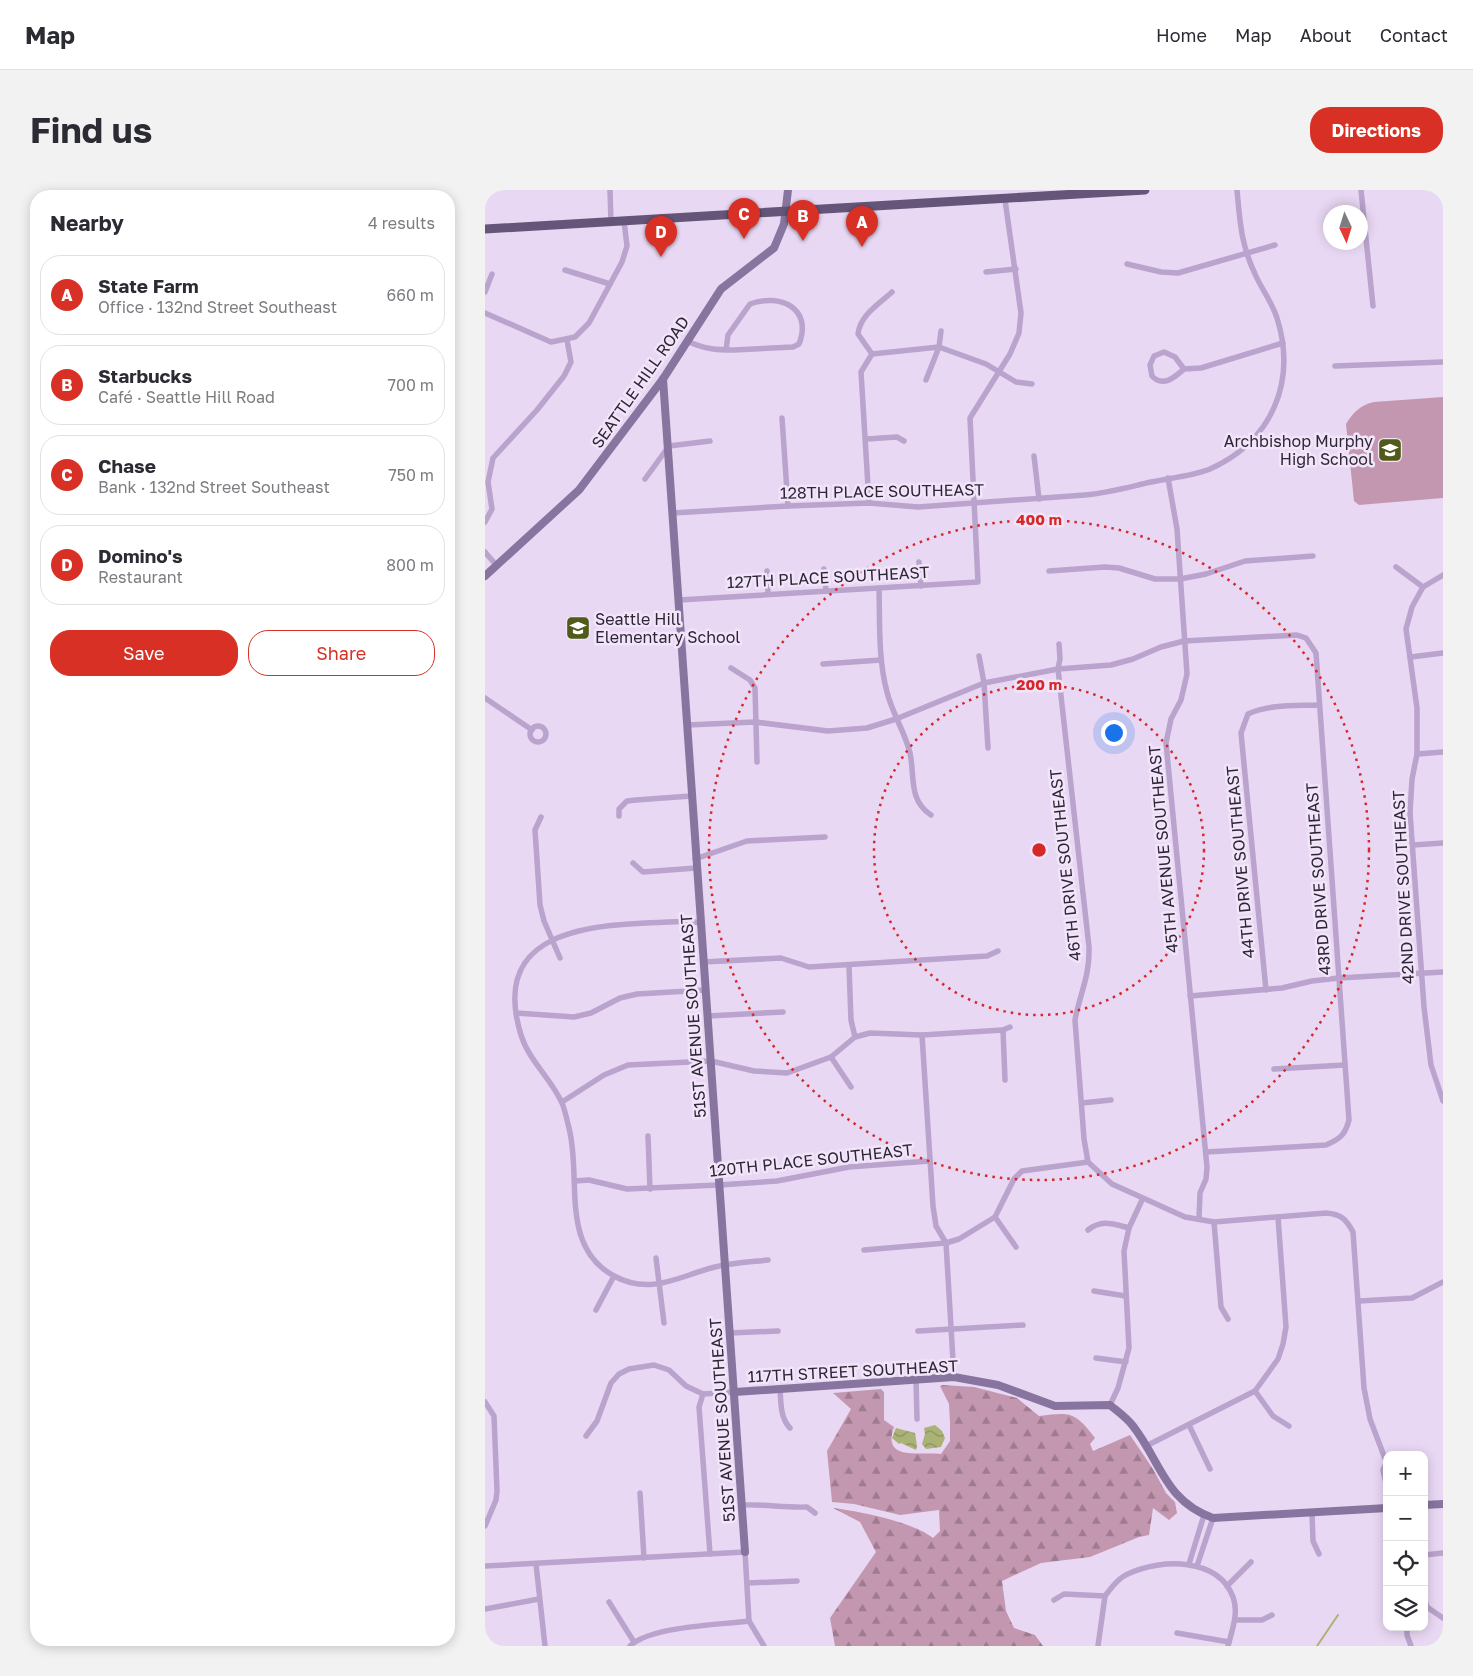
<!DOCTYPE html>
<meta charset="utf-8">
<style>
body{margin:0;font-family:"Golos Text",sans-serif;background:#f2f2f3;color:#2b2b33}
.controls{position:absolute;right:15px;bottom:15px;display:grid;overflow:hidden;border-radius:10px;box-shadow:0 2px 12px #0003}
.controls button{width:45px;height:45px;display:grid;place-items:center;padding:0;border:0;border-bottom:1px solid #e1e1e2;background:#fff;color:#2b2b33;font:25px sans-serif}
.compass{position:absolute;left:838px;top:15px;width:45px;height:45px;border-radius:50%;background:#fff;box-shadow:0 2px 12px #0003;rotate:176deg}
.you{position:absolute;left:628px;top:542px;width:18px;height:18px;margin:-12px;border:4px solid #fff;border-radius:50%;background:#1a73e8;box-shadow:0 0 0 8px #1a73e833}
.badge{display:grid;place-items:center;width:32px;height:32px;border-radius:50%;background:#d93025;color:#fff;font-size:16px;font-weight:700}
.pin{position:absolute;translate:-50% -41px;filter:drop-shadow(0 1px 2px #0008)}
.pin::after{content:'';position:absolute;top:26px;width:18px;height:15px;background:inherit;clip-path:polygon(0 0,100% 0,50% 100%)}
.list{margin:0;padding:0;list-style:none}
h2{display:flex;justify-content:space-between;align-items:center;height:65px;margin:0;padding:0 20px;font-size:21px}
h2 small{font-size:16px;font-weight:400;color:#7c7c81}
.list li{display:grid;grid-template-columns:32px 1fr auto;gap:15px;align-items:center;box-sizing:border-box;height:80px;margin:0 10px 10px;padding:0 10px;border:1px solid #e1e1e2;border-radius:20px}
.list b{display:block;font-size:19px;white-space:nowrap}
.list p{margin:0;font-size:16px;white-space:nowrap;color:#7c7c81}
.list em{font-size:16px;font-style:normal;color:#7c7c81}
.actions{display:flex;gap:10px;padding:15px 20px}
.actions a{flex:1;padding:11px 0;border:1px solid #d93025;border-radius:20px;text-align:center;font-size:18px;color:#d93025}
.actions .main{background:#d93025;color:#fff}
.icon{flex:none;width:28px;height:28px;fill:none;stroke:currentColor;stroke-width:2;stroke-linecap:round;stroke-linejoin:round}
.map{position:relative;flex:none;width:958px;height:1456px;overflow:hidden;border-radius:20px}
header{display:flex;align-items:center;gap:30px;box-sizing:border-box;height:70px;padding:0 25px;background:#fff;border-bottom:1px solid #e1e1e2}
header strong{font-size:24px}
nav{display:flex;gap:28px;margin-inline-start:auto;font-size:18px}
.intro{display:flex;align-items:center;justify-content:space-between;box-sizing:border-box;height:120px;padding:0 30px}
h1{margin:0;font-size:35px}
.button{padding:12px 22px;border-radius:20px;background:#d93025;color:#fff;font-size:18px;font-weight:700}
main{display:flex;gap:30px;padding:0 30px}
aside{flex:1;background:#fff;border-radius:20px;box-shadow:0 2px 12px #0003}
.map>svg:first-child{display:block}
.green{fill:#c397b0}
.forest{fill:url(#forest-firs)}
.water{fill:url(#water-waves)}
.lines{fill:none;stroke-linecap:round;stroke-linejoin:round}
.stream{stroke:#aab275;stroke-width:2}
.street{stroke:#baa3cc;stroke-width:5.5}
.secondary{stroke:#88759f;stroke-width:8}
.primary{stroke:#655679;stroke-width:9}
.ring{fill:none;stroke:#d62828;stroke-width:2.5;stroke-dasharray:2.5 5}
.labels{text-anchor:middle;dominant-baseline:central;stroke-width:5;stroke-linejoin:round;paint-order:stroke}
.street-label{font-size:16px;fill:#2d2636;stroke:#f2e5fa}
.poi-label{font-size:16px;fill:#2d2636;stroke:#f2e5fa;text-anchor:end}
.centre{fill:#d62828;stroke:#f2e5fa;stroke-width:2.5}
.ring-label{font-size:15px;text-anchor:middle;font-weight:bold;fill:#d62828;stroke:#f2e5fa;stroke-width:5;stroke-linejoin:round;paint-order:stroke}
</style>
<header>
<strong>Map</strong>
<nav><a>Home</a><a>Map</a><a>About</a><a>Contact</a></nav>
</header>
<div class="intro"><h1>Find us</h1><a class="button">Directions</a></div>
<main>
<aside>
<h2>Nearby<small>4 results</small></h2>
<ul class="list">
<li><span class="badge">A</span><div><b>State Farm</b><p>Office · 132nd Street Southeast</p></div><em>660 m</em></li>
<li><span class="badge">B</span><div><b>Starbucks</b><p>Café · Seattle Hill Road</p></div><em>700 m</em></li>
<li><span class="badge">C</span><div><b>Chase</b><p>Bank · 132nd Street Southeast</p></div><em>750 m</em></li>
<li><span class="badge">D</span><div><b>Domino's</b><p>Restaurant</p></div><em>800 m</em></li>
</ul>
<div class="actions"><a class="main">Save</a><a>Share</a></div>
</aside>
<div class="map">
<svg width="958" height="1456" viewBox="0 0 958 1456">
<defs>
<pattern id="forest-firs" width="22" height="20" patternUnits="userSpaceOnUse" patternTransform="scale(1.25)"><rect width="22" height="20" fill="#c397b0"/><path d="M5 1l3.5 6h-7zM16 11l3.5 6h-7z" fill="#9f7b90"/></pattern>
<pattern id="water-waves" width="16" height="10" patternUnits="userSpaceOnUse" patternTransform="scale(1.25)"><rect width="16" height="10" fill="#aab275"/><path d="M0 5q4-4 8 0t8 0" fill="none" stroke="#8b9161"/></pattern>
</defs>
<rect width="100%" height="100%" fill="#e9d8f3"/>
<!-- green -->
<path class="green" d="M 958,207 L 958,308 L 874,315 L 869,311 L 861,234 C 868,222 876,215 889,212 Z"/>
<!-- forest -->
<path class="forest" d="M 458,1195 L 489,1197 L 532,1208 L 554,1226 C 586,1222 590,1222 610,1248 L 605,1254 L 608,1261 L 645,1245 L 668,1279 L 681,1303 L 690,1312 L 692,1323 L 684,1330 L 668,1318 L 664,1345 L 654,1347 L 605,1367 L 556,1373 L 517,1391 L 521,1421 L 529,1438 L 550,1445 L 558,1456 L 350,1456 L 345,1428 L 391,1362 L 375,1332 L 348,1318 C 374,1321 428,1332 448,1348 L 455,1341 L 454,1320 L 415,1325 L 369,1314 L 347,1312 L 342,1261 L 366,1219 L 348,1203 L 396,1199 L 399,1202 L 399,1230 L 409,1237 C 396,1272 437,1261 456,1264 L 465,1251 L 465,1233 L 464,1214 L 455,1196 Z"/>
<!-- water -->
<g class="water">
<path d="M 450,1235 L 457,1241 L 460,1248 L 456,1257 L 441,1259 L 437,1254 L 440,1244 L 439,1238 Z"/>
<path d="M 411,1238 L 430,1243 L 432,1256 L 431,1260 L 416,1253 L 414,1254 L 407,1248 Z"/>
</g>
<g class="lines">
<!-- stream -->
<path class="stream" d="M 832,1456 L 853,1425"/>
<!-- street -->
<g class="street">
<path d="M 125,0 L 126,33"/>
<path d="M 876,0 L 888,116"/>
<path d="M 642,74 L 676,82 L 693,83 L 790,55"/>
<path d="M 80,80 L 125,94"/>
<path d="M 501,82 L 531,79"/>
<path d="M 0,102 L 7,84"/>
<path d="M 0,123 L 66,152 L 90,147 L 104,133 L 137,72 L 142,56 L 139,31"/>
<path d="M 202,151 C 219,159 231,160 249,160 L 308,157 L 314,154 C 328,118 295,103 265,114 L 243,145 L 241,160"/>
<path d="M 387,164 L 454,157 L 501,174 L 531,192 L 547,194"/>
<path d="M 850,176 L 958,172"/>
<path d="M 699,179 C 690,187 678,198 667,186 L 665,175 L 669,166 L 679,162 L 690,167 L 699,179 L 716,178 L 798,153"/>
<path d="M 441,190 L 454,157 L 456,141"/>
<path d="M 297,228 L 303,316"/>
<path d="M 382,249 L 412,247 L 419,251"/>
<path d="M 549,266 L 554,309"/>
<path d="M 683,288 L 692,339 L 702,484 L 696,510 L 686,529 L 681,553 L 722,977 L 721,989 L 715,1003 L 714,1029"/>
<path d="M 160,289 L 184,256 L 225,251"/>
<path d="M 384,313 L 376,182 L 387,164 L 373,144 C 375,125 394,114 407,102"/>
<path d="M 188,323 L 303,316 L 384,313 L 433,317 L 600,305 C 623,303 644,297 666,292 C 685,288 708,286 725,279 C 787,251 812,192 792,128 C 787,112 777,100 770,84 C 756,54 755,33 752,0"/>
<path d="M 0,332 L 7,319 L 3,292 L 8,268 L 52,220 L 79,186 L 86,172 L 82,150"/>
<path d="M 0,362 L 12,376"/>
<path d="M 434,372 L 436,396"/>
<path d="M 911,377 L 938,397 L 927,417 L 921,439 L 932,518 L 932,564 L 927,589 L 925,623 L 939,817 L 946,875 L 958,911"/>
<path d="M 339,379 L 341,401"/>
<path d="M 282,381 L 283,404"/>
<path d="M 564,381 L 620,377 L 634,378 L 670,389 L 695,389 L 721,384 L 760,371 L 828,366"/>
<path d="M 938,397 L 958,385"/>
<path d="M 394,399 C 395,433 393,469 402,502 C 407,523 420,542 425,563 C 430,586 423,610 446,625"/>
<path d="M 194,410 L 493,392 L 485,228 L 525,164 L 534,143 L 536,123 L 520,10"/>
<path d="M 574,454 L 575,469 L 573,479 L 604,757 C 605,786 595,803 590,830 L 599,949 L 603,972 L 627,994 L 700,1027 L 729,1032 L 841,1023 C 856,1024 861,1029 868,1042 L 879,1198 L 885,1229 L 902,1274"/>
<path d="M 494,466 L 499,493 L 503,558"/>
<path d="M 926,467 L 958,463"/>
<path d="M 338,474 L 396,470"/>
<path d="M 246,478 L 265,490 L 270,498 L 272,572"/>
<path d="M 0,508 L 47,540"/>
<path d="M 202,535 L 270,532 L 343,541 L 382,538 L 411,529 L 499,493 L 573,479 L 626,475 L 648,469 L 676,457 L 699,451 L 812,445 L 821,448 L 831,463 L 864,930 C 860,945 855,949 841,955 L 721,962"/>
<circle cx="53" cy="544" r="8"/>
<path d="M 932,564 L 958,562"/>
<path d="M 134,626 L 134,619 L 142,611 L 151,610 L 206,606"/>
<path d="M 56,627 L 50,640 L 55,715 L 59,731 L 75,768"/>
<path d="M 928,655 L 958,653"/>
<path d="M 210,669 L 262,651 L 340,647"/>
<path d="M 148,673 L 158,682 L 211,678"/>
<path d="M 215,733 L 205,731 C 129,735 0,728 36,845 C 44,871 66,888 77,913 C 80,920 82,930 84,938 C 97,988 74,1056 129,1086 C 166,1106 194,1086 230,1077 C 247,1073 265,1072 283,1070"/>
<path d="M 218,772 L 296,768 L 324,777 L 502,766 L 513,761"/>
<path d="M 364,776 L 366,830 L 370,847"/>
<path d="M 781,800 L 756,543 L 763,524 C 785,514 810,516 834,515"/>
<path d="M 705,806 L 797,798 L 827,791 L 854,788 L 958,782"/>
<path d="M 31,823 L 89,827 L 106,823 L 135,808 L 152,804 L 221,800"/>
<path d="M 223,826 L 298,822"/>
<path d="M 437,845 L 448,1016 L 451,1036 L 461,1053 L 469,1187"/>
<path d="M 346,867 L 366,897"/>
<path d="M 789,879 L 860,875"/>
<path d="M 520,890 L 518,840 L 525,837"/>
<path d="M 77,912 L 119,885 L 143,875 L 226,871 L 269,881 L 302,883 L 346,867 L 370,847 L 385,843 L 437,845 L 518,840"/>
<path d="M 597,913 L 626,910"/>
<path d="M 163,946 L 165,999"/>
<path d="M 90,991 L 104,990 L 142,999 L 234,995 L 292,991 L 364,977 L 445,971"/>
<path d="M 510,1027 L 531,1057"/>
<path d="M 729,1032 L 736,1117 L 743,1129"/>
<path d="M 603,1040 C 617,1029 628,1034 644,1038"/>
<path d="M 379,1060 L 461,1053 L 474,1049 L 510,1027 L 529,989 L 537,981 L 603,972"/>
<path d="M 171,1068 L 179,1133"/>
<path d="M 609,1101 L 641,1106"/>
<path d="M 874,1111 L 927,1108 L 958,1092"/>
<path d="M 111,1120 L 129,1086"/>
<path d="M 433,1141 L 538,1135"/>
<path d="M 245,1143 L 293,1141"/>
<path d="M 611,1168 L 641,1172"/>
<path d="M 431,1190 L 432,1229"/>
<path d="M 295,1199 C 296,1212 295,1228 305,1238"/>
<path d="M 770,1201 L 788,1226 L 804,1236"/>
<path d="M 218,1204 L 214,1217 L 225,1364"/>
<path d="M 0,1212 L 9,1226 L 12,1301 L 11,1310 L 0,1336"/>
<path d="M 625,1215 L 633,1198 L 644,1158 L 639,1061 L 644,1038 L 657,1010"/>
<path d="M 704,1235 L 725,1279"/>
<path d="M 101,1246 L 112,1231 L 126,1193 L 134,1184 L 144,1179 L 169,1175 L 184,1180 L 201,1196 L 218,1204 L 250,1202"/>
<path d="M 661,1256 L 770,1201 L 793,1169 L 798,1154 L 801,1137 L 793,1027"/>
<path d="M 901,1273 L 898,1280 L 902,1298"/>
<path d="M 155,1303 L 159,1368"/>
<path d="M 257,1315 C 279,1314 300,1318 322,1317 L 330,1323"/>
<path d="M 827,1323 L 828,1351 L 834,1364"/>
<path d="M 939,1365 L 958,1363"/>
<path d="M 51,1374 L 60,1456"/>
<path d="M 704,1374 L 719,1325"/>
<path d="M 0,1376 L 260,1362 L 264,1431 L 279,1456"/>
<path d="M 712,1376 L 728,1328"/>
<path d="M 263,1393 L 312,1391"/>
<path d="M 742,1396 L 766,1372"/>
<path d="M 939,1407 L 942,1417"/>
<path d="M 569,1410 L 579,1404 L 620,1406 C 627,1397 634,1387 645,1383 C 676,1369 733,1367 748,1407 C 754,1423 747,1440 743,1456"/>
<path d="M 124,1412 L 149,1452"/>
<path d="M 942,1417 L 958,1428"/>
<path d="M 0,1419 L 54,1409"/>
<path d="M 750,1430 L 777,1430 L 787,1425"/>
<path d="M 922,1437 L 922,1445 L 926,1456"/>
<path d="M 692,1443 L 744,1452"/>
<path d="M 145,1456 C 166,1436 234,1435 264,1431"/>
<path d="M 613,1456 L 620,1406"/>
</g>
<!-- secondary -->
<g class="secondary">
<path d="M 178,189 L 260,1362"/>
<path d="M 0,386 L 94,300 L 178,189 L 236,99 L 289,58 L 299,34 L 303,0"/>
<path d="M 250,1202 L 469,1187 L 513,1195 L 570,1216 L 625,1215 C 632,1221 642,1228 648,1236 C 676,1272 680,1311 728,1328 L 902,1318"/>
<path d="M 939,1315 L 958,1314"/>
</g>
<!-- primary -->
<path class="primary" d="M 0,39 L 660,0"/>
</g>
<!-- distance rings -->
<g class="ring">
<circle cx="554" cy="660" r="165"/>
<circle cx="554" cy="660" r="330"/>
</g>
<!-- icons -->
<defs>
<symbol id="school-square" viewBox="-11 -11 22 22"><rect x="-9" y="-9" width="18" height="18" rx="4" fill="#505a19" stroke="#f2e5fa"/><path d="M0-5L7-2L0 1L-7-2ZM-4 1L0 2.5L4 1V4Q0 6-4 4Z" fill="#fff"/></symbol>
</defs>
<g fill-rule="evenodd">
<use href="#school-square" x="891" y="246" width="28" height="28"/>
<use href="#school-square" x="79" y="424" width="28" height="28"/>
</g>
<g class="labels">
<!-- street labels -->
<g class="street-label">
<text transform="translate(155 192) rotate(-55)">SEATTLE HILL ROAD</text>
<text transform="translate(397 301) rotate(-1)">128TH PLACE SOUTHEAST</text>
<text transform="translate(343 387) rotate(-3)">127TH PLACE SOUTHEAST</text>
<text transform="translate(678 659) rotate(-95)">45TH AVENUE SOUTHEAST</text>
<text transform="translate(755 672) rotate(-95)">44TH DRIVE SOUTHEAST</text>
<text transform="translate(580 675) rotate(-96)">46TH DRIVE SOUTHEAST</text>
<text transform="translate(833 689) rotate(-94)">43RD DRIVE SOUTHEAST</text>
<text transform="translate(918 697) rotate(-93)">42ND DRIVE SOUTHEAST</text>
<text transform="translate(208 826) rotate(-94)">51ST AVENUE SOUTHEAST</text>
<text transform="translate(326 970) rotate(-6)">120TH PLACE SOUTHEAST</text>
<text transform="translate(368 1181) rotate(-3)">117TH STREET SOUTHEAST</text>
<text transform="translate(237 1230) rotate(-94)">51ST AVENUE SOUTHEAST</text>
</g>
<!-- poi labels -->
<g class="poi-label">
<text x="888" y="251">Archbishop Murphy<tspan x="888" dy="18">High School</tspan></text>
<text x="110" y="429" text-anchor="start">Seattle Hill<tspan x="110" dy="18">Elementary School</tspan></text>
</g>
</g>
<circle cx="554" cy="660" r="8" class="centre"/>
<g class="ring-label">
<text x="554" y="335">400 m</text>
<text x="554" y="500">200 m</text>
</g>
</svg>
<div class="controls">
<button>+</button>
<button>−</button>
<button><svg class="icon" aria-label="locate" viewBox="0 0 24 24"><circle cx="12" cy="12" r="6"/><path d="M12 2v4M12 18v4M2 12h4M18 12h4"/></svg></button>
<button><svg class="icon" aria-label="layers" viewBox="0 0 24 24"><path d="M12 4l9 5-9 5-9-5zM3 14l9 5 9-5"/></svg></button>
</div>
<svg class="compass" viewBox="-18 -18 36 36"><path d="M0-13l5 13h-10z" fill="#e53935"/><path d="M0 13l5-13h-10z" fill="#7c7c81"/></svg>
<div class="you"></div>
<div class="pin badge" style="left:377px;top:57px">A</div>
<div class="pin badge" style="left:318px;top:51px">B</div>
<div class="pin badge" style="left:259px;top:49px">C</div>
<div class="pin badge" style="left:176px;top:67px">D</div>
</div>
</main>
